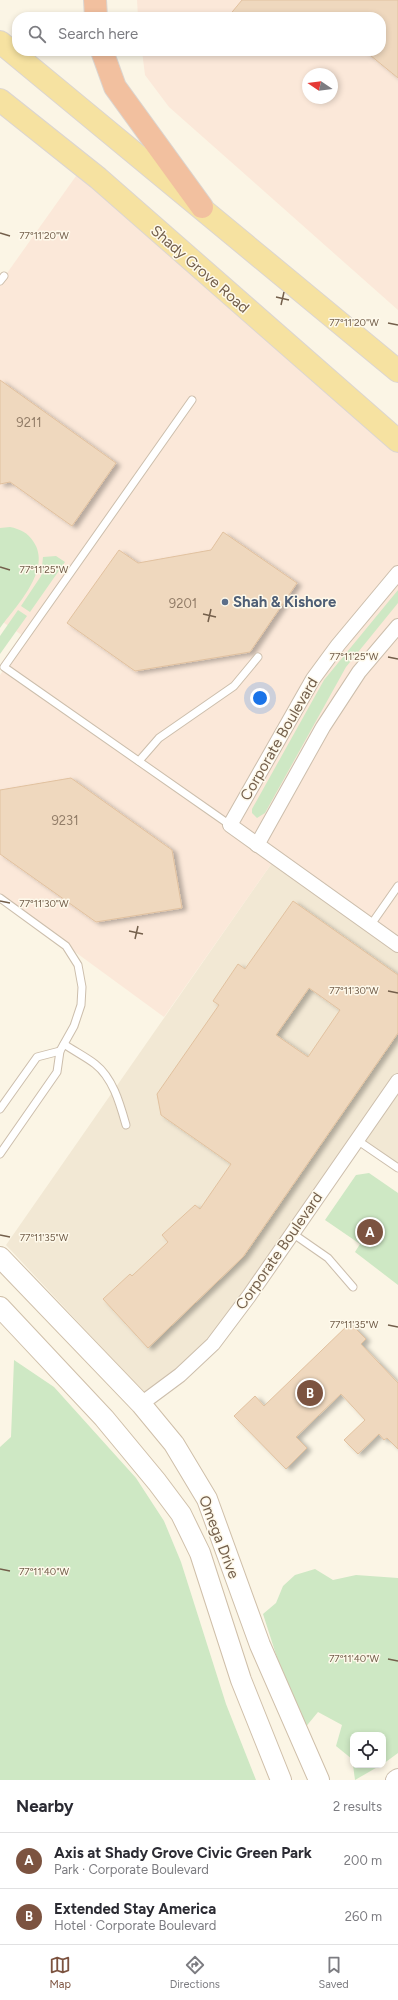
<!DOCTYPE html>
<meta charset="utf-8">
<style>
body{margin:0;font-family:Figtree,sans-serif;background:#f2f2f3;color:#2b2b33}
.controls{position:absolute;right:12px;bottom:12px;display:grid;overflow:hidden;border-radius:8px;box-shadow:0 2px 6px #0003}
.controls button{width:36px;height:36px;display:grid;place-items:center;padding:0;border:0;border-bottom:1px solid #e1e1e2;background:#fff;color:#2b2b33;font:20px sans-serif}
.compass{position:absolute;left:302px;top:68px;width:36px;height:36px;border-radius:50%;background:#fff;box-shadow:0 2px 6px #0003;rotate:283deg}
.you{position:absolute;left:260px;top:698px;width:14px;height:14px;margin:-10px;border:3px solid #fff;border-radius:50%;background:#1a73e8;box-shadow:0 0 0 6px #1a73e833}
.badge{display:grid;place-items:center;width:26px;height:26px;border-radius:50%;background:#7c5340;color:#fff;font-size:13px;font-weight:700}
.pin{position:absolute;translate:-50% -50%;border:2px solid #fff;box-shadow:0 1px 4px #0006}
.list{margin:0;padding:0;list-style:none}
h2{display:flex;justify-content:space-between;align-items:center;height:52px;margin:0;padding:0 16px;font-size:17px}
h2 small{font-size:13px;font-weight:400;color:#7c7c81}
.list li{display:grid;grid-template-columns:26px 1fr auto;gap:12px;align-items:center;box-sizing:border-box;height:56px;padding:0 16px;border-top:1px solid #e1e1e2}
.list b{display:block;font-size:15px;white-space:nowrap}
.list p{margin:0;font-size:13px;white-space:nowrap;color:#7c7c81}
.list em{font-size:13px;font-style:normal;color:#7c7c81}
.icon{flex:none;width:22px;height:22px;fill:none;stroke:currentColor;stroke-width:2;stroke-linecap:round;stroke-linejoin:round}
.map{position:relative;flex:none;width:398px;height:1780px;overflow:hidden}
.search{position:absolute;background:#fff;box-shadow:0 2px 6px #0003;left:12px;right:12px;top:12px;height:44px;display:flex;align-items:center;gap:10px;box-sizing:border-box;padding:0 14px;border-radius:16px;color:#7c7c81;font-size:15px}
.sheet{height:164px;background:#fff}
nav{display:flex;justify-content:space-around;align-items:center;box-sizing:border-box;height:56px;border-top:1px solid #e1e1e2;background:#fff;font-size:11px;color:#7c7c81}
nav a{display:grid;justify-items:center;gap:2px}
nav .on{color:#7c5340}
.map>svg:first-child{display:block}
.residential{fill:#f2e8d4}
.commercial{fill:#fbe8d9;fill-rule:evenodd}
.green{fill:#cee8c4}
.building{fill:#efd8be;stroke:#e1c19f;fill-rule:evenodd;filter:url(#shadow)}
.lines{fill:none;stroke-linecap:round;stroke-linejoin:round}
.service-casing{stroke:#ccbeac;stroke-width:9}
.minor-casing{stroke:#ccbeac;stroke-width:16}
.tertiary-casing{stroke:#ccbeac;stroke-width:20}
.secondary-casing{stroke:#cfbfa9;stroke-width:22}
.primary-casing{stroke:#dbd5d0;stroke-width:24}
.motorway-casing{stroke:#dbd5d0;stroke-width:24}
.service{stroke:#fff;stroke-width:7}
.minor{stroke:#fff;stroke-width:14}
.tertiary{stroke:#fff;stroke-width:18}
.secondary{stroke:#fff;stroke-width:20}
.primary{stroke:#f6e2a1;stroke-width:22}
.motorway{stroke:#f2c09f;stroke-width:22}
.ticks{fill:none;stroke:#735f4b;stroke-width:1.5}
.service-dot{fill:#5c6f8a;stroke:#fef9eb;stroke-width:1.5}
.labels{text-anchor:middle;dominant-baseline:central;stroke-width:3;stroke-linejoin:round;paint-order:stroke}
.number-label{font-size:13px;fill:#927d68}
.street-label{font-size:15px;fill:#735f4b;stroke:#fef9eb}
.service-label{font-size:15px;font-weight:bold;fill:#4e5e75;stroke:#fef9eb;text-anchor:start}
.ticks-label{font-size:10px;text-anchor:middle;fill:#735f4b;stroke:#fef9eb;stroke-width:3;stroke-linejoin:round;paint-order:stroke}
</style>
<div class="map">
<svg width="398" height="1780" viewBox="0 0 398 1780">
<defs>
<filter id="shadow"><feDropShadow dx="4.5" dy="2.5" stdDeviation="2" flood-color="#0004"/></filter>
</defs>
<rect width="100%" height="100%" fill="#fbf5e5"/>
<!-- residential -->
<path class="residential" d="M 274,860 L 398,947 L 398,1167 L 359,1140 L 250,1298 L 150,1399 L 6,1245 Z"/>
<!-- commercial -->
<g class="commercial">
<path d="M 137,0 L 398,0 L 398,310 L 169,107 L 145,75 L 142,51 L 381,51 L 381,17 L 138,17 ZM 308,74 L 332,74 L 332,98 L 308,98 Z"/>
<path d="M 81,169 L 398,448 L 398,947 L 274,860 L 164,1017 L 0,897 L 0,675 L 26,638 L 0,620 L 0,283 Z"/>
</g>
<!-- green -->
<g class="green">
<path d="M 10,527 C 20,529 28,533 33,541 C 53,569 16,606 0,628 L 0,528 Z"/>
<path d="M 56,556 L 65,562 L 30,612 L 21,606 L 41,576 L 43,557 Z"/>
<path d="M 398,590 L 398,603 L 346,667 L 265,813 L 257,818 L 252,813 L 252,809 L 324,680 Z"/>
<path d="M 18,610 L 27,616 L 0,654 L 0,636 Z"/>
<path d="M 369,1173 L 398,1193 L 398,1285 L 355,1252 L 360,1244 L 325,1220 L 356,1175 Z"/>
<path d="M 14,1360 L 54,1387 L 136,1478 L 164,1521 L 181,1562 L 226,1704 L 256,1780 L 0,1780 L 0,1447 L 11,1437 Z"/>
<path d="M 315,1569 L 333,1580 L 356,1575 L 398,1578 L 398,1753 L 383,1764 L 383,1735 L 353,1735 L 353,1765 L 352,1759 L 336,1746 L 342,1725 L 318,1712 L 304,1729 L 281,1670 L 263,1614 L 276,1603 L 283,1586 L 295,1575 Z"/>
<path d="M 353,1765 L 381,1765 L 355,1780 Z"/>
</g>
<!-- building -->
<g class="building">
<path d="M 242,0 L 398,0 L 398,78 L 365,51 L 381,51 L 381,17 L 228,17 Z"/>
<path d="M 0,380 L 116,463 L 72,526 L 10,482 L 0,484 Z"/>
<path d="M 223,532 L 297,583 L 250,652 L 135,671 L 67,623 L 119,550 L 138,563 L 211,550 Z"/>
<path d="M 71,778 L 172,850 L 182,908 L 96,922 L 0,854 L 0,790 Z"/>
<path d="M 293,901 L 398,975 L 398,1033 L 243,1257 L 148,1348 L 103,1299 L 130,1274 L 132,1276 L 168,1242 L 162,1235 L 195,1205 L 200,1209 L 231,1164 L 161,1115 L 157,1094 L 219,1005 L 213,1001 L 238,964 L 245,969 ZM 309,988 L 340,1010 L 308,1057 L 276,1035 Z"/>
<path d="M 350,1323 L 366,1339 L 361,1344 L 398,1383 L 398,1449 L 387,1438 L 384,1440 L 379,1434 L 358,1454 L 344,1440 L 365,1420 L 341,1394 L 296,1437 L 307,1448 L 286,1469 L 234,1416 L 255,1396 L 264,1406 Z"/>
</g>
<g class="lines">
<defs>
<g id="service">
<path d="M 0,281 L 4,276"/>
<path d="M 192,400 L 4,667 L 230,825"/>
<path d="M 139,761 L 159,738 L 234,686 L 258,657"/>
<path d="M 0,898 L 66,946 L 78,965 L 82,987 L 81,1005 L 74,1026 L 60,1051 L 57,1072 L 0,1154"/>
<path d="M 370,926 L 398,886"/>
<path d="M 64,1044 C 74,1051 86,1057 95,1064 C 113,1078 120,1104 126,1125"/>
<path d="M 0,1109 L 37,1057 L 60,1051"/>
<path d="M 357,1140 L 398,1168"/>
<path d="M 292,1233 L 328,1258 L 353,1287"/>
</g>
<g id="minor">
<path d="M 398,573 L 338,645 L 313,679 L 230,825 L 398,945"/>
<path d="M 257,845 L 323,727 L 359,672 L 398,626"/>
<path d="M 141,1404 L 180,1375 L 213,1344 L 249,1296 L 398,1081"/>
</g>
<path id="tertiary" d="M 395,1780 L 398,1778"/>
<g id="secondary">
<path d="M 0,1257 L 141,1404 L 174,1444 L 207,1499 L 260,1645 L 319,1780"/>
<path d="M 0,1307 L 104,1418 L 157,1482 L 181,1514 L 200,1553 L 241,1680 L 281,1780"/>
</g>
<g id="primary">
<path d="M 0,42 L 398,371"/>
<path d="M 0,100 L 98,178 L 398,441"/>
</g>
<g id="motorway">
<path d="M 95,0 L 96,17"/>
<path d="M 102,51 L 115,87 L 202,207"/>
</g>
</defs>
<!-- service casing -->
<use href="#service" class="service-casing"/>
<!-- minor casing -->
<use href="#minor" class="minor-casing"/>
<!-- tertiary casing -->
<use href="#tertiary" class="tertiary-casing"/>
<!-- secondary casing -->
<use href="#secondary" class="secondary-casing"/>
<!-- primary casing -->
<use href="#primary" class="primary-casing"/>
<!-- motorway casing -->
<use href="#motorway" class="motorway-casing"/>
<!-- service -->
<use href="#service" class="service"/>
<!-- minor -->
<use href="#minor" class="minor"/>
<!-- tertiary -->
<use href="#tertiary" class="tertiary"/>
<!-- secondary -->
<use href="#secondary" class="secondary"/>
<!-- primary -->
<use href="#primary" class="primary"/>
<!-- motorway -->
<use href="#motorway" class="motorway"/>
</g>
<!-- ticks -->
<path class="ticks" d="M 0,233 L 10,236M 276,297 L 289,300M 281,305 L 284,292M 388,323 L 398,325M 0,567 L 10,570M 203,614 L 216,617M 208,622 L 211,609M 388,657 L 398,659M 0,901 L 10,903M 129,931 L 143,934M 135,939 L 138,926M 388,991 L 398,993M 0,1235 L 10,1237M 388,1325 L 398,1327M 0,1569 L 10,1571M 388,1659 L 398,1661"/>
<!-- markers -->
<circle class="service-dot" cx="225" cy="602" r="4"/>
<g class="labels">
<!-- number labels -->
<g class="number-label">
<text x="29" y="422">9211</text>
<text x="183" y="603">9201</text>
<text x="65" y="820">9231</text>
</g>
<!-- street labels -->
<g class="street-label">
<text transform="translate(200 269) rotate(41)">Shady Grove Road</text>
<text transform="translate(279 739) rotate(-60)">Corporate Boulevard</text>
<text transform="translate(279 1251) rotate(-55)">Corporate Boulevard</text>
<text transform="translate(219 1537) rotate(69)">Omega Drive</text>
</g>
<!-- service labels -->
<g class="service-label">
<text x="233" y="602">Shah &amp; Kishore</text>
</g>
</g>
<g class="ticks-label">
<text x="44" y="239">77°11'20"W</text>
<text x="354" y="326">77°11'20"W</text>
<text x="44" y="573">77°11'25"W</text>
<text x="354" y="660">77°11'25"W</text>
<text x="44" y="907">77°11'30"W</text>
<text x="354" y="994">77°11'30"W</text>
<text x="44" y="1241">77°11'35"W</text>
<text x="354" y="1328">77°11'35"W</text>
<text x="44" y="1575">77°11'40"W</text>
<text x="354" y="1662">77°11'40"W</text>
</g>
</svg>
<div class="controls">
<button><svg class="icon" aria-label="locate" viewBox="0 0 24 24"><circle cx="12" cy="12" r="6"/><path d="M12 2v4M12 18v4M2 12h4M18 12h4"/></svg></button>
</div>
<svg class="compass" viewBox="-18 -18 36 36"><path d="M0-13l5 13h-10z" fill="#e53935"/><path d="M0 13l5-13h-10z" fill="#7c7c81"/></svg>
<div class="you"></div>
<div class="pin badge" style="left:370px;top:1232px">A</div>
<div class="pin badge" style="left:310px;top:1393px">B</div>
<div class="search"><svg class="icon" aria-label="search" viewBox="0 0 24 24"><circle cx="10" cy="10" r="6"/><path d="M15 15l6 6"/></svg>Search here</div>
</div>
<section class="sheet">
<h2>Nearby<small>2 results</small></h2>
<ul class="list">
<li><span class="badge">A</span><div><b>Axis at Shady Grove Civic Green Park</b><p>Park · Corporate Boulevard</p></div><em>200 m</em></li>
<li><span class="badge">B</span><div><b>Extended Stay America</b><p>Hotel · Corporate Boulevard</p></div><em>260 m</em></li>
</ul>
</section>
<nav>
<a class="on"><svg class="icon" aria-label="map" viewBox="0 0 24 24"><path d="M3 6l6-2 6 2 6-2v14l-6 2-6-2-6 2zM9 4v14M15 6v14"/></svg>Map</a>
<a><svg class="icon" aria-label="directions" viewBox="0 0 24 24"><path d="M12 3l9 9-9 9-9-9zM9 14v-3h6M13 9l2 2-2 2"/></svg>Directions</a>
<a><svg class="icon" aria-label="saved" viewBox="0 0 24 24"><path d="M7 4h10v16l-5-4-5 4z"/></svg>Saved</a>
</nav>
